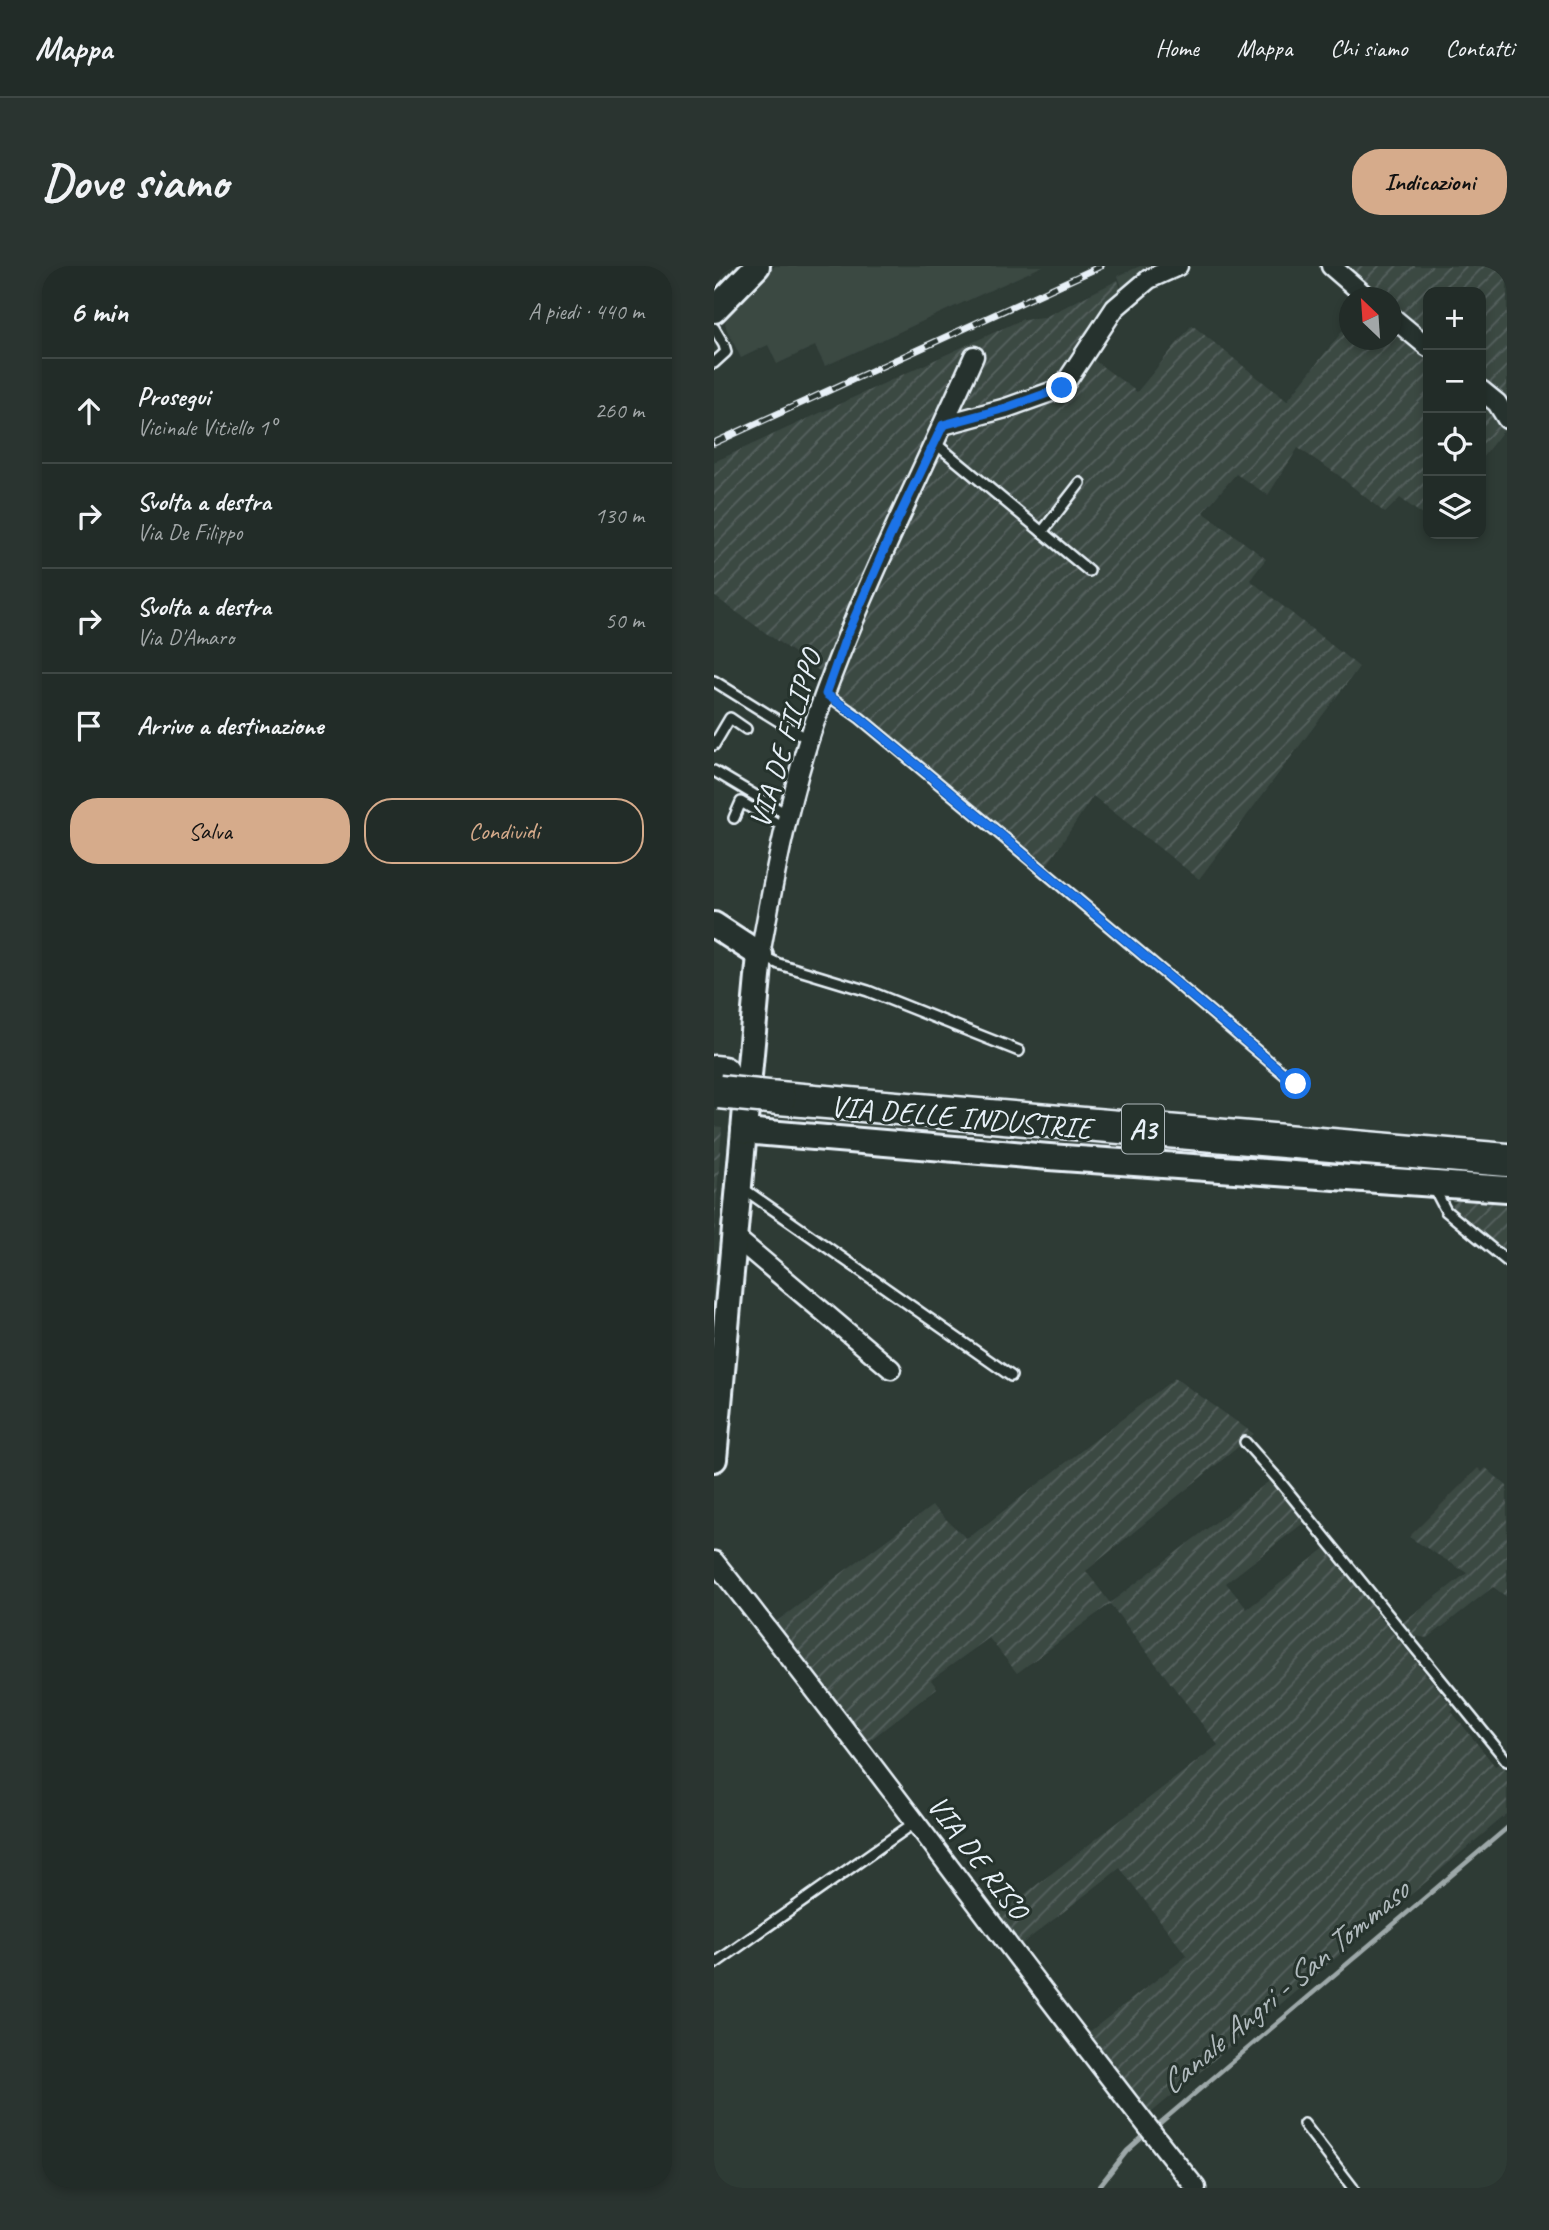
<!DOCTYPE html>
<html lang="it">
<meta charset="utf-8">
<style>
body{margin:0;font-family:Caveat,sans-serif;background:#2a3430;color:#f1f3f6}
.controls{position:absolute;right:21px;top:21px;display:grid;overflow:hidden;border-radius:14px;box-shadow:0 4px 10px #0003}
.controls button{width:63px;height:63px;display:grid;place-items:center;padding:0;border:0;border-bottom:2px solid #3f4845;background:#222c28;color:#f1f3f6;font:35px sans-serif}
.compass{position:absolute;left:625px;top:21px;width:63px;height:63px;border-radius:50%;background:#222c28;box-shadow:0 4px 10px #0003;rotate:335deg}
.stop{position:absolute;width:21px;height:21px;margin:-16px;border:5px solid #1a73e8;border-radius:50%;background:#fff}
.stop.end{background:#1a73e8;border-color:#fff;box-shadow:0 2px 7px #0008}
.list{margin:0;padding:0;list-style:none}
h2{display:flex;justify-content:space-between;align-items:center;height:91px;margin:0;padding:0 28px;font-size:30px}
h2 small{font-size:23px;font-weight:400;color:#a2a7a8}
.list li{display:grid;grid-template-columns:46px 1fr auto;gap:21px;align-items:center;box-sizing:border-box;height:105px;padding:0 28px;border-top:2px solid #3f4845}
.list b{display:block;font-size:26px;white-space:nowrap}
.list p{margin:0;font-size:23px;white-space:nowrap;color:#a2a7a8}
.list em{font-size:23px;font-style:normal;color:#a2a7a8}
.actions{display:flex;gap:14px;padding:21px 28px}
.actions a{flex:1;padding:16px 0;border:2px solid #d6ab8b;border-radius:28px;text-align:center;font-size:24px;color:#d6ab8b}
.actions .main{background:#d6ab8b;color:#111}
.icon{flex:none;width:38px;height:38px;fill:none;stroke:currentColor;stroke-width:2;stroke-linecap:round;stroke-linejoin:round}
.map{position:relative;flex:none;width:793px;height:1922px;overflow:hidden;border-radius:28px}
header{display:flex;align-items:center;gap:42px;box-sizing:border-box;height:98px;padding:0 35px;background:#222c28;border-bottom:2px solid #3f4845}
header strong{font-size:33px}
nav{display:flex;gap:38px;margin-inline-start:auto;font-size:24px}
.intro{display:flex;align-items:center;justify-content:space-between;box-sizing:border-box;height:168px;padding:0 42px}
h1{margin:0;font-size:49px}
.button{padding:18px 32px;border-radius:28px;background:#d6ab8b;color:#111;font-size:24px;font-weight:700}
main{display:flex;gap:42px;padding:0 42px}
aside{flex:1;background:#222c28;border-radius:28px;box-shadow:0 4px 10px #0003}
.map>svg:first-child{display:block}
.built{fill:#3b4843}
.industrial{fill:url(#industrial-furrows)}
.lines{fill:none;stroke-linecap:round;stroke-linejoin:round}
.stream{stroke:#9da8a9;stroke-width:4.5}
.lane-casing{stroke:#e8f1f8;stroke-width:14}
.street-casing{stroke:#e8f1f8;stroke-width:23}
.secondary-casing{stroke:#e8f1f8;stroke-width:30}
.highway-casing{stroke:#e8f1f8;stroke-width:37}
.lane{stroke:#26332d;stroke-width:9}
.street{stroke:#26332d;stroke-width:18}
.secondary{stroke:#26332d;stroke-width:24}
.highway{stroke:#26332d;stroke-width:32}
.rail-casing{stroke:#e8f1f8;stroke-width:7}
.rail{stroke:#26332d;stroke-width:4.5;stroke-dasharray:13;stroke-linecap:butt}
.highway-bridge-casing{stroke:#e8f1f8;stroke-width:37;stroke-linecap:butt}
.highway-bridge{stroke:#26332d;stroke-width:32}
.route{stroke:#1a73e8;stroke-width:9}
.labels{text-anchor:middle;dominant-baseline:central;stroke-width:6;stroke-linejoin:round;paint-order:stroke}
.shield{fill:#26332d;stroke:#aeb8bb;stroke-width:2}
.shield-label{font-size:28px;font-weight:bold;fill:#e8f1f8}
.street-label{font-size:30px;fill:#e8f1f8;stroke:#26332d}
.water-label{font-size:32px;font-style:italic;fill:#b0babd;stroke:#26332d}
</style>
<header>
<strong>Mappa</strong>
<nav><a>Home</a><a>Mappa</a><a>Chi siamo</a><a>Contatti</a></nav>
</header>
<div class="intro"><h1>Dove siamo</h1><a class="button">Indicazioni</a></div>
<main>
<aside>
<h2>6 min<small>A piedi · 440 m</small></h2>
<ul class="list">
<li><svg class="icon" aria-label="ahead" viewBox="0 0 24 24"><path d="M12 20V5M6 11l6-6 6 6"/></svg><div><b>Prosegui</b><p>Vicinale Vitiello 1°</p></div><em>260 m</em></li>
<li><svg class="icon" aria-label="right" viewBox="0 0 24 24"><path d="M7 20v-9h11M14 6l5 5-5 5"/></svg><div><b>Svolta a destra</b><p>Via De Filippo</p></div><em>130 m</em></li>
<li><svg class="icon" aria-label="right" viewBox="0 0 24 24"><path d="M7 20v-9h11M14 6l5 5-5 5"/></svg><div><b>Svolta a destra</b><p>Via D'Amaro</p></div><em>50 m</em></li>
<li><svg class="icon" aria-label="arrive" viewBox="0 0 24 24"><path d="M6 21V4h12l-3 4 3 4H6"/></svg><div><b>Arrivo a destinazione</b></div></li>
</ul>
<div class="actions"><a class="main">Salva</a><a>Condividi</a></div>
</aside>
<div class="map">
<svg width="793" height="1922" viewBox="0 0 793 1922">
<defs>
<pattern id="industrial-furrows" width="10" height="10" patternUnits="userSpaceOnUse" patternTransform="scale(1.75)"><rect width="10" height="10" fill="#3b4843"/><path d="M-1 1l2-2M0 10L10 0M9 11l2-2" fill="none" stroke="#57635f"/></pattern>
</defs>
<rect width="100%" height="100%" fill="#2e3b35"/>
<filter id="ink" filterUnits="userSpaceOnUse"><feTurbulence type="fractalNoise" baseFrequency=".0143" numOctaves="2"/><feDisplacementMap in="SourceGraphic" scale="14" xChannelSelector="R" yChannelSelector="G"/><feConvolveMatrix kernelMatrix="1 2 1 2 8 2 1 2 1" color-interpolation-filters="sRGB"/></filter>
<g filter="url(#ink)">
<!-- built -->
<g class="built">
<path d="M 61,0 L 329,0 L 111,100 L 101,80 L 63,98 L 54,79 L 27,92 L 13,64 L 11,57 L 14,49 Z"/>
<path d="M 426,0 L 443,0 L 427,8 L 409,24 L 404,10 Z"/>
</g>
<!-- industrial -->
<g class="industrial">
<path d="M 605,0 L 793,0 L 793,160 L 767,193 L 767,26 L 714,26 L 714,253 L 686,232 L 671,247 L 623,208 L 584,182 L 554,229 L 522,208 L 489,246 L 552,293 L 536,314 L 645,401 L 485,613 L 379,530 L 334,598 L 128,433 L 108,407 L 0,330 L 0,196 L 309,53 L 331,51 L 404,14 L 412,41 L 377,92 L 423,126 L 478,59 L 573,135 L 635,57 L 636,74 L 678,74 L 678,32 L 642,31 Z"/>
<path d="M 0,860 L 8,861 L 0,970 Z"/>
<path d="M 746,932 L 793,934 L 793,989 L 735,942 Z"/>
<path d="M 461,1112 L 540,1168 L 372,1305 L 396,1337 L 558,1213 L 592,1255 L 512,1317 L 533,1343 L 613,1281 L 664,1342 L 661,1345 L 740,1443 L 737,1445 L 781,1500 L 786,1497 L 793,1505 L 793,1548 L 431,1852 L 370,1770 L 473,1690 L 406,1602 L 304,1681 L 281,1651 L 504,1479 L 396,1338 L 303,1407 L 275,1372 L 217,1414 L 223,1422 L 151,1478 L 59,1358 L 218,1240 L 252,1272 L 261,1267 Z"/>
<path d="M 764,1202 L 768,1206 L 772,1202 L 793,1220 L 793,1331 L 779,1321 L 714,1372 L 700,1370 L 689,1356 L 753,1307 L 695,1271 Z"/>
</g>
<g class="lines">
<!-- stream -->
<g class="stream">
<path d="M 439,1863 L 793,1562"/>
<path d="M 384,1922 L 413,1885 L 432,1868"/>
</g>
<defs>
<g id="lane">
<path d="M 0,62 L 10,79 L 12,86 L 0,97"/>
<path d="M 221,177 L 375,305"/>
<path d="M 328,266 L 366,217"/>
<path d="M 0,415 L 95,474"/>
<path d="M 112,428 L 146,452 L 281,564 L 582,818"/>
<path d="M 0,479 L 16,452 L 32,463"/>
<path d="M 0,505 L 74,549"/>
<path d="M 20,552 L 27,536 L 71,562"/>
<path d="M 48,690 L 65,698 L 154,725 L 305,785"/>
<path d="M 27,921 L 297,1110"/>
<path d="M 720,922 L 732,945 L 793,995"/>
<path d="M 531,1176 L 562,1211 L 793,1495"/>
<path d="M 0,1698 L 203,1555"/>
<path d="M 590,1858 L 639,1922"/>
</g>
<g id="street">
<path d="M 617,0 L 654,32"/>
<path d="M 678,51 L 714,81"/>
<path d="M 767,124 L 783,137 L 793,153"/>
<path d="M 229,159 L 292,142 L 348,122 L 401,42 L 435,13 L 464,0"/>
<path d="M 46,689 C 59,617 72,546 94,476 C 138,342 203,218 260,90"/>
<path d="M 21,971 L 177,1103"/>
<path d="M 0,1295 C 165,1501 317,1716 482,1922"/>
</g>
<g id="secondary">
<path d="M 0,44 L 43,0"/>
<path d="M 0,659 L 46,689 L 0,1193"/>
<path d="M 30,865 L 335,891 L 793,923"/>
</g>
<g id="highway">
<path d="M 0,806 L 9,807"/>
<path d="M 65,832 L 793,894"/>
</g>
</defs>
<!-- lane casing -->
<use href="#lane" class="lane-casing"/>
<!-- street casing -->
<use href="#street" class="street-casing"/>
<!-- secondary casing -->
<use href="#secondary" class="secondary-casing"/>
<!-- highway casing -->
<use href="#highway" class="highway-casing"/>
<!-- lane -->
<use href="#lane" class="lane"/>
<!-- street -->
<use href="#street" class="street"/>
<!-- secondary -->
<use href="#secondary" class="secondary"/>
<!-- highway -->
<use href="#highway" class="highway"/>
<defs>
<path id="rail" d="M 0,177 L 387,0"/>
</defs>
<!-- rail casing -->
<use href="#rail" class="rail-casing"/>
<!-- rail -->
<use href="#rail" class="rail"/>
<defs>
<path id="highway-bridge" d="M 5,826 L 65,832"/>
</defs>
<!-- highway-bridge casing -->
<use href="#highway-bridge" class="highway-bridge-casing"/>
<!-- highway-bridge -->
<use href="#highway-bridge" class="highway-bridge"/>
</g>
</g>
<g class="lines" filter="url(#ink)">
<!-- route -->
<path class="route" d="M 348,122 L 292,142 L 229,159 L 176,270 L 131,374 L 112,428 L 146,452 L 281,564 L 582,818"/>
</g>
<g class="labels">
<!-- shield labels -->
<rect class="shield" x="408" y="838.5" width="42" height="49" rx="5"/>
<g class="shield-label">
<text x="429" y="863">A3</text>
</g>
<!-- street labels -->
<g class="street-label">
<text transform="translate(71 473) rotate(-73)">VIA DE FILIPPO</text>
<text transform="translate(247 851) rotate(5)">VIA DELLE INDUSTRIE</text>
<text transform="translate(264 1591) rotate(53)">VIA DE RISO</text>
</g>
<!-- water labels -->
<g class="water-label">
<text transform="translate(570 1721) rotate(-40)">Canale Angri - San Tommaso</text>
</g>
</g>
</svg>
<div class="controls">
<button>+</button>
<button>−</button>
<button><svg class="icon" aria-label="locate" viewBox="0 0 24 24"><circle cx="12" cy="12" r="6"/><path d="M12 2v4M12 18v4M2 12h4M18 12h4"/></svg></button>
<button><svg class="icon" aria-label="layers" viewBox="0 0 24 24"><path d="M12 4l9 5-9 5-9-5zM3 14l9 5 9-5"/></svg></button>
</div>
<svg class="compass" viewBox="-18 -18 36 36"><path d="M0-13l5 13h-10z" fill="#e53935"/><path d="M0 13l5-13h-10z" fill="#a2a7a8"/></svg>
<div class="stop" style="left:582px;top:818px"></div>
<div class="stop end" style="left:348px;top:122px"></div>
</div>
</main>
